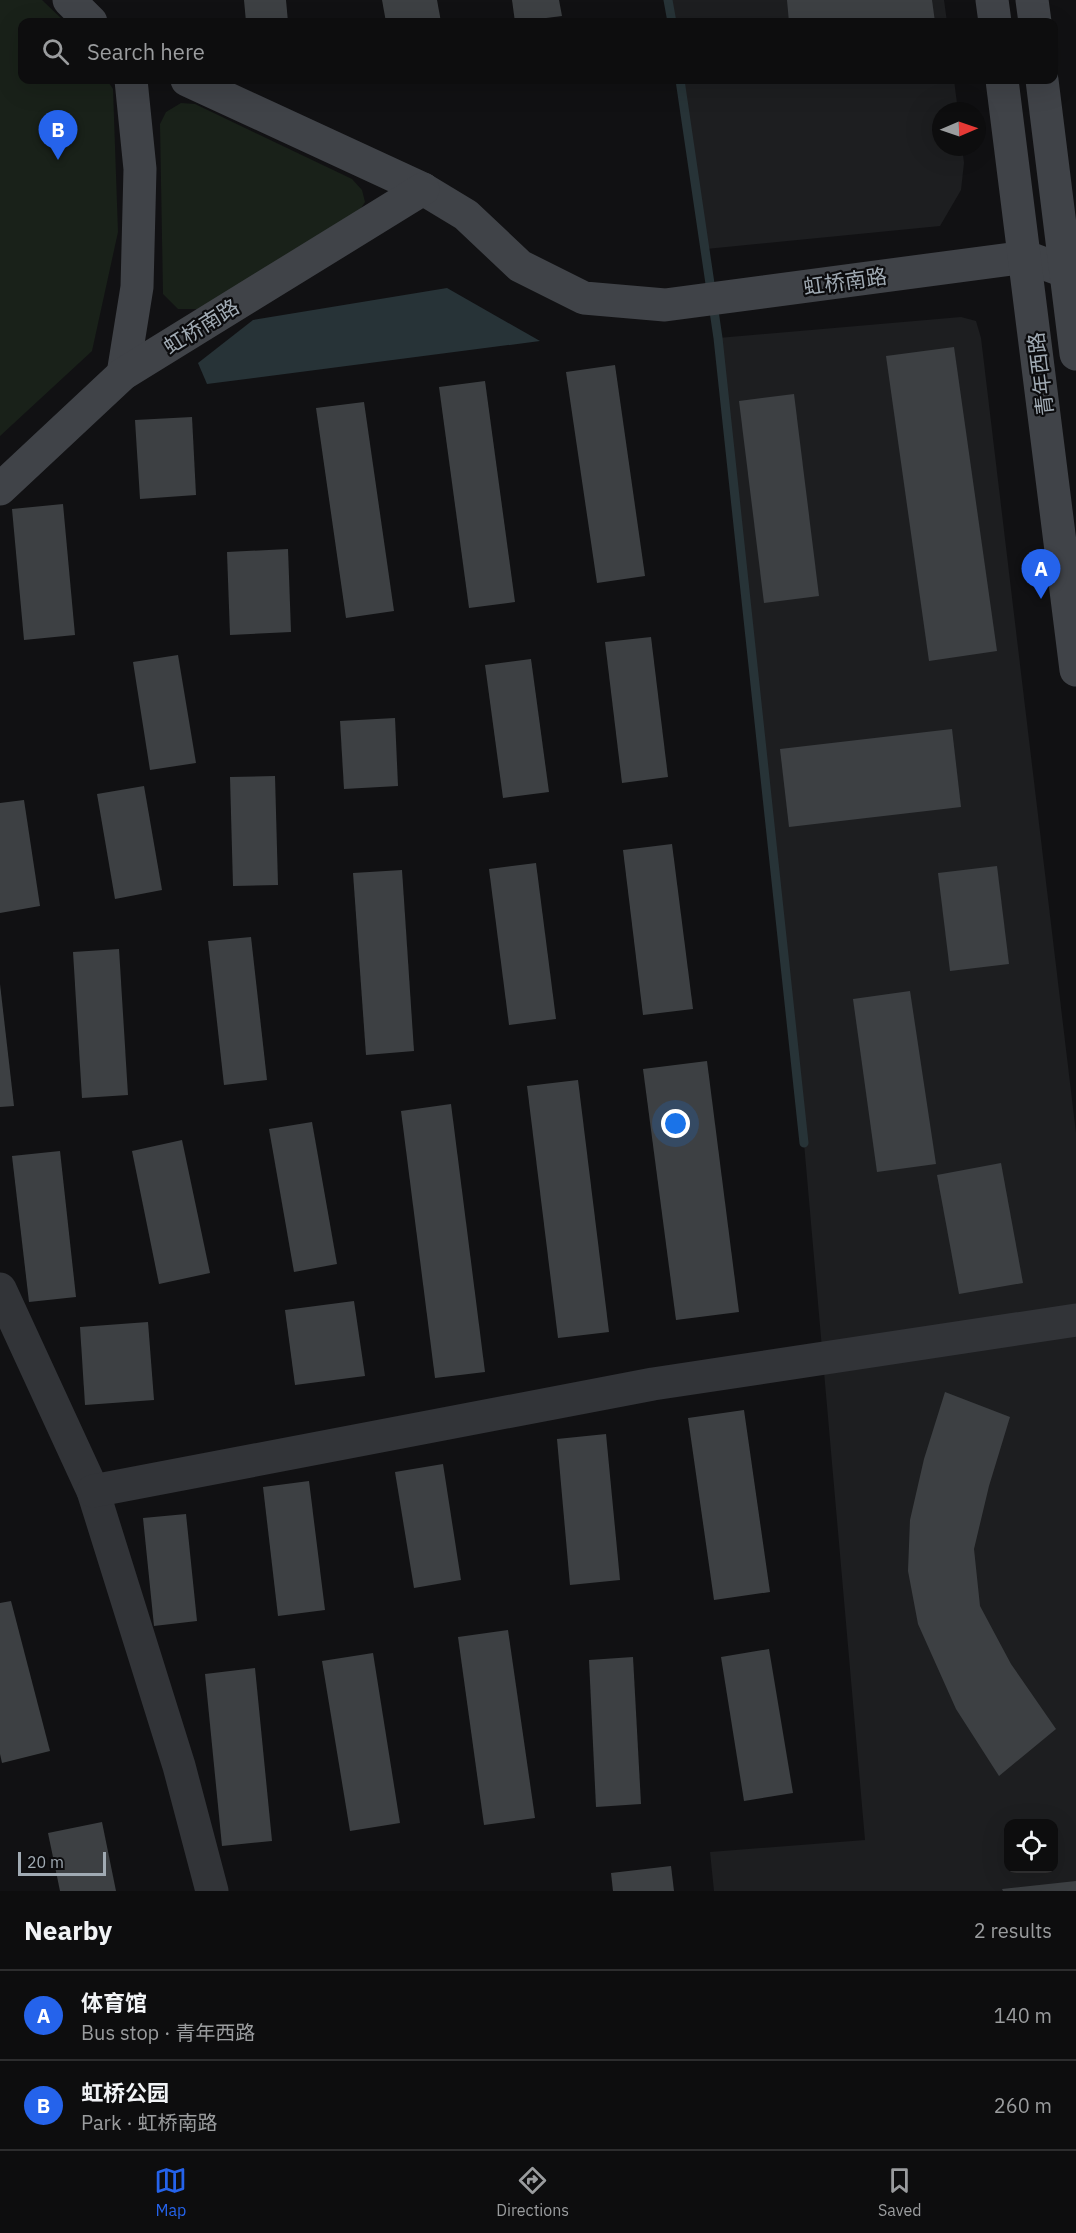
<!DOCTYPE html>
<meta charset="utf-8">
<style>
body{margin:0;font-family:"IBM Plex Sans","Noto Sans SC",sans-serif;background:#161617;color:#f1f3f6}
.controls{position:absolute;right:18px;bottom:18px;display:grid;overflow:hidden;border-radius:12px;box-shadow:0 6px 24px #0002}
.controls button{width:54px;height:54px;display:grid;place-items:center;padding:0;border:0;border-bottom:2px solid #2d2d2e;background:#0d0d0e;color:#f1f3f6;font:30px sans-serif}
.compass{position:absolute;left:932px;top:102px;width:54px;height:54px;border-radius:50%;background:#0d0d0e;box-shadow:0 6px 24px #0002;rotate:88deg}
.scale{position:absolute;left:18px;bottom:15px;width:88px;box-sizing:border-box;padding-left:6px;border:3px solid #a1abb4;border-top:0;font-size:16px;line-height:21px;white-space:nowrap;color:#a1abb4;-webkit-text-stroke:4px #0c0c0e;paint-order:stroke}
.you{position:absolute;left:676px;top:1124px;width:21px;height:21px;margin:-15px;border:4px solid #fff;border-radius:50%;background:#1a73e8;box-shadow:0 0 0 9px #1a73e833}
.badge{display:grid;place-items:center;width:39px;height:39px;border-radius:50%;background:#2563eb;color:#fff;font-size:20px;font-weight:700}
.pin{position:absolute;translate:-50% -50px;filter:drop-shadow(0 2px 3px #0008)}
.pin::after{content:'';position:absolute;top:32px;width:21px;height:18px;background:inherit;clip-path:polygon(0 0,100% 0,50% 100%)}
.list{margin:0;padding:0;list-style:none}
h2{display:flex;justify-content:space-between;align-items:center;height:78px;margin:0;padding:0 24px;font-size:26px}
h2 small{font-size:20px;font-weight:400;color:#9a9c9e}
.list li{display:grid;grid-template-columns:39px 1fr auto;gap:18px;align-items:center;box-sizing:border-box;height:90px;padding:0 24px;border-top:2px solid #2d2d2e}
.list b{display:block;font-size:22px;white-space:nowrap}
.list p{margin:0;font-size:20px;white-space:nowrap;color:#9a9c9e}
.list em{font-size:20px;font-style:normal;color:#9a9c9e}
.icon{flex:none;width:33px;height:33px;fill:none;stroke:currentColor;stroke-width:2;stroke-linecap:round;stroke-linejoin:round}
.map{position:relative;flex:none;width:1076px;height:1891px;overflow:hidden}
.search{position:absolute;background:#0d0d0e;box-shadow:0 6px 24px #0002;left:18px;right:18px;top:18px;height:66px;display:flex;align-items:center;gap:15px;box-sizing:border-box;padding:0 21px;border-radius:12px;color:#9a9c9e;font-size:22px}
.sheet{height:258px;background:#0d0d0e}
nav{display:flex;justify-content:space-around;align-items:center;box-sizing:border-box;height:84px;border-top:2px solid #2d2d2e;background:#0d0d0e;font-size:16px;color:#9a9c9e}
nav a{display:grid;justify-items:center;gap:3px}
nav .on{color:#2563eb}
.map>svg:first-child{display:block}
.built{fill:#1d1e20;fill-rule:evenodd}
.green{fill:#192119}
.water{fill:#273337}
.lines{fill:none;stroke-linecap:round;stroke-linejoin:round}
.stream{stroke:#273337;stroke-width:9}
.building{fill:#3d4043}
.street{stroke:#323438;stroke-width:33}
.secondary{stroke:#404348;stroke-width:33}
.labels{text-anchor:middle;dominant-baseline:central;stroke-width:4.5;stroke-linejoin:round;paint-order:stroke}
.street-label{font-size:21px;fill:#a1abb4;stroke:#0c0c0e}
</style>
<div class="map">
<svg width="1076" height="1891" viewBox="0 0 1076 1891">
<rect width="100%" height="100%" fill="#111113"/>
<!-- built -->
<g class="built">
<path d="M 672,0 L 944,0 L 947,22 L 676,22 Z"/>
<path d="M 683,80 L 954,80 L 958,111 L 941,111 L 941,147 L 962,147 L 964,163 L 961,190 L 940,226 L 706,249 Z"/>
<path d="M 961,317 L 976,321 L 981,338 L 1076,1133 L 1076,1891 L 714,1891 L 710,1852 L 865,1840 L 804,1143 L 718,338 ZM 1008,1824 L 1054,1824 L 1054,1868 L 1008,1868 Z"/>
</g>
<!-- green -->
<g class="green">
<path d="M 0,0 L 42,0 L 65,22 L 22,22 L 22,80 L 107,80 L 113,89 L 118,232 L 92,351 L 0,436 Z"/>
<path d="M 181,103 L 195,104 L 352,179 L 362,190 L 365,202 L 351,224 L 198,309 L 178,309 L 163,294 L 160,124 L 166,112 Z"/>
</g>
<!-- water -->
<path class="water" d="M 447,288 L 540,341 L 207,384 L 198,363 L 253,320 Z"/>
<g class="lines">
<!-- stream -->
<g class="stream">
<path d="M 668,0 L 672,22"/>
<path d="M 680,80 L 718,338 L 804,1143"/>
</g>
</g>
<!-- building -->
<g class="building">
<path d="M 244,0 L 286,0 L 288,22 L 246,22 Z"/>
<path d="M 382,0 L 437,0 L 441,22 L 386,22 Z"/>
<path d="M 512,0 L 559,0 L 562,16 L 515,22 Z"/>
<path d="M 787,0 L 932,0 L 935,22 L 789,22 Z"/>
<path d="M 954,347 L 997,651 L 929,661 L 886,356 Z"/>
<path d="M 615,365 L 645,576 L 597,583 L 566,372 Z"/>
<path d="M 485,381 L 515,602 L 469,608 L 439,387 Z"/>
<path d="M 794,394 L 819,596 L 764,603 L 739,401 Z"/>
<path d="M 364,402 L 394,611 L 346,618 L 316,408 Z"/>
<path d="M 192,417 L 196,495 L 140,499 L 135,420 Z"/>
<path d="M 63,504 L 75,635 L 24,640 L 12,509 Z"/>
<path d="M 288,549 L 291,632 L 230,635 L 227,552 Z"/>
<path d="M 651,637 L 668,777 L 622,783 L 605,642 Z"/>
<path d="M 178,655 L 196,763 L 150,770 L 133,662 Z"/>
<path d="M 531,659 L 549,792 L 503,798 L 485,665 Z"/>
<path d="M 395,718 L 398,786 L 344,789 L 340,721 Z"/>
<path d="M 952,729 L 961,807 L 789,827 L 780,749 Z"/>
<path d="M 275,776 L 278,885 L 233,886 L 230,777 Z"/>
<path d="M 144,786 L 162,890 L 115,899 L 97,794 Z"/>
<path d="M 24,800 L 40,906 L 0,913 L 0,803 Z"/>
<path d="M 672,844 L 693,1009 L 643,1015 L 623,850 Z"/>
<path d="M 536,863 L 556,1019 L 509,1025 L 489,869 Z"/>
<path d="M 997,866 L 1009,964 L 950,971 L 938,873 Z"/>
<path d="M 402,870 L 414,1051 L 366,1055 L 353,873 Z"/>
<path d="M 251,937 L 267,1080 L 224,1085 L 208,941 Z"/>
<path d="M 119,949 L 128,1095 L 82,1098 L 73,952 Z"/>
<path d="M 0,984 L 14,1106 L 0,1107 Z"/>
<path d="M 910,991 L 936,1164 L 877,1172 L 853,999 Z"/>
<path d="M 707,1061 L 739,1312 L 676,1320 L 643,1069 Z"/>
<path d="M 578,1080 L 609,1332 L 558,1338 L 527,1086 Z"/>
<path d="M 451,1104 L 485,1372 L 435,1378 L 401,1111 Z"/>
<path d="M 312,1122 L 337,1264 L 294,1272 L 269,1129 Z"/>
<path d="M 182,1140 L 210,1273 L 159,1284 L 132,1151 Z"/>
<path d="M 60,1151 L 76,1297 L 29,1302 L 12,1156 Z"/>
<path d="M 1001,1163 L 1023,1283 L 959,1294 L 937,1175 Z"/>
<path d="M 354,1301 L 365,1376 L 295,1385 L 285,1310 Z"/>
<path d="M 148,1322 L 154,1400 L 85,1405 L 80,1327 Z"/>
<path d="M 945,1392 L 1010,1417 L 989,1486 L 974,1549 L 980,1606 L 1011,1664 L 1056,1729 L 999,1776 L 956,1709 L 918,1624 L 908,1571 L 910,1520 L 924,1459 Z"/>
<path d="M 744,1410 L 770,1592 L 714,1600 L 688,1418 Z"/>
<path d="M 606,1434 L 620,1580 L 570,1585 L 557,1439 Z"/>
<path d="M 443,1464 L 461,1580 L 414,1588 L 395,1472 Z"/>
<path d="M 309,1481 L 325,1610 L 278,1616 L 263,1487 Z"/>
<path d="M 186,1514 L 197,1621 L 154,1626 L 143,1518 Z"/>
<path d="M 11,1601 L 50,1751 L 2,1763 L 0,1754 L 0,1603 Z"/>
<path d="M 508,1630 L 535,1818 L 484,1825 L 458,1637 Z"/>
<path d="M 769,1649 L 793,1793 L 744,1801 L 721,1657 Z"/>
<path d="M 373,1653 L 400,1823 L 350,1831 L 322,1661 Z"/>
<path d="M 633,1657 L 641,1804 L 596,1807 L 589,1660 Z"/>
<path d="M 255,1668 L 272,1841 L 222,1846 L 205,1674 Z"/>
<path d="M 102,1822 L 116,1891 L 60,1891 L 48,1833 Z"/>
<path d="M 671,1866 L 674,1891 L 613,1891 L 611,1873 Z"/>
<path d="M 1076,1881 L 1076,1891 L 1003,1891 L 1002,1889 Z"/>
</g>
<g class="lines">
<!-- street -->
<g class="street">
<path d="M 0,1289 L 93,1491 L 179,1766 L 212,1891"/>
<path d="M 93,1491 L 653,1384 L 1076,1320"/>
</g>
<!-- secondary -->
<g class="secondary">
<path d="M 69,0 L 91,22"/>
<path d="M 992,0 L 995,22"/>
<path d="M 1032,0 L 1035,22"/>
<path d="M 187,80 L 423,189 L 466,215 L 520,266 L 584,298 L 665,305 L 1026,257 L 1067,272 L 1076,272"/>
<path d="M 1002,80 L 1076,670"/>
<path d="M 1042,80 L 1076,354"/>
<path d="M 123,374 L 137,287 L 140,169 L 131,80"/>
<path d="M 0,489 L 123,374 L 423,189"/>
</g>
</g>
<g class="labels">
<!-- street labels -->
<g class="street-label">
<text transform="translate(845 281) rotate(-8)">虹桥南路</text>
<text transform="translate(201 326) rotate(-32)">虹桥南路</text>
<text transform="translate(1040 374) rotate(-97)">青年西路</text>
</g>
</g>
</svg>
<div class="controls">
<button><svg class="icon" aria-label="locate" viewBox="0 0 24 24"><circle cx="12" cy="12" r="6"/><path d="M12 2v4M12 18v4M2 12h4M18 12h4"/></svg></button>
</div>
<svg class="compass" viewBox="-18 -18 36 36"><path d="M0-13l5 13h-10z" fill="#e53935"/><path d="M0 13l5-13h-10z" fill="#9a9c9e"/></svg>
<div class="scale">20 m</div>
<div class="you"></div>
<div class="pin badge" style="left:1041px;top:599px">A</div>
<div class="pin badge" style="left:58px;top:160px">B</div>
<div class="search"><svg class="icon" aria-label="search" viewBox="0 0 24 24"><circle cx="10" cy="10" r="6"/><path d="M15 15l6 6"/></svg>Search here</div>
</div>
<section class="sheet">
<h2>Nearby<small>2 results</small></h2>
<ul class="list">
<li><span class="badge">A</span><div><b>体育馆</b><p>Bus stop · 青年西路</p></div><em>140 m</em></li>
<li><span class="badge">B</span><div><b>虹桥公园</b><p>Park · 虹桥南路</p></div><em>260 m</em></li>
</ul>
</section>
<nav>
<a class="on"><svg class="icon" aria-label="map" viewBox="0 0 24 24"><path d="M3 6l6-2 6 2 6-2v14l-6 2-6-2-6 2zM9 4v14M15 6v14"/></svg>Map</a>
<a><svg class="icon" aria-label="directions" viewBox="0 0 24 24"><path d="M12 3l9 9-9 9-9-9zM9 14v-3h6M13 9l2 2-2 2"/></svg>Directions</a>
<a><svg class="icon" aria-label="saved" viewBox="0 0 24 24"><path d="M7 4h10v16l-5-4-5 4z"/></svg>Saved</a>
</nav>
